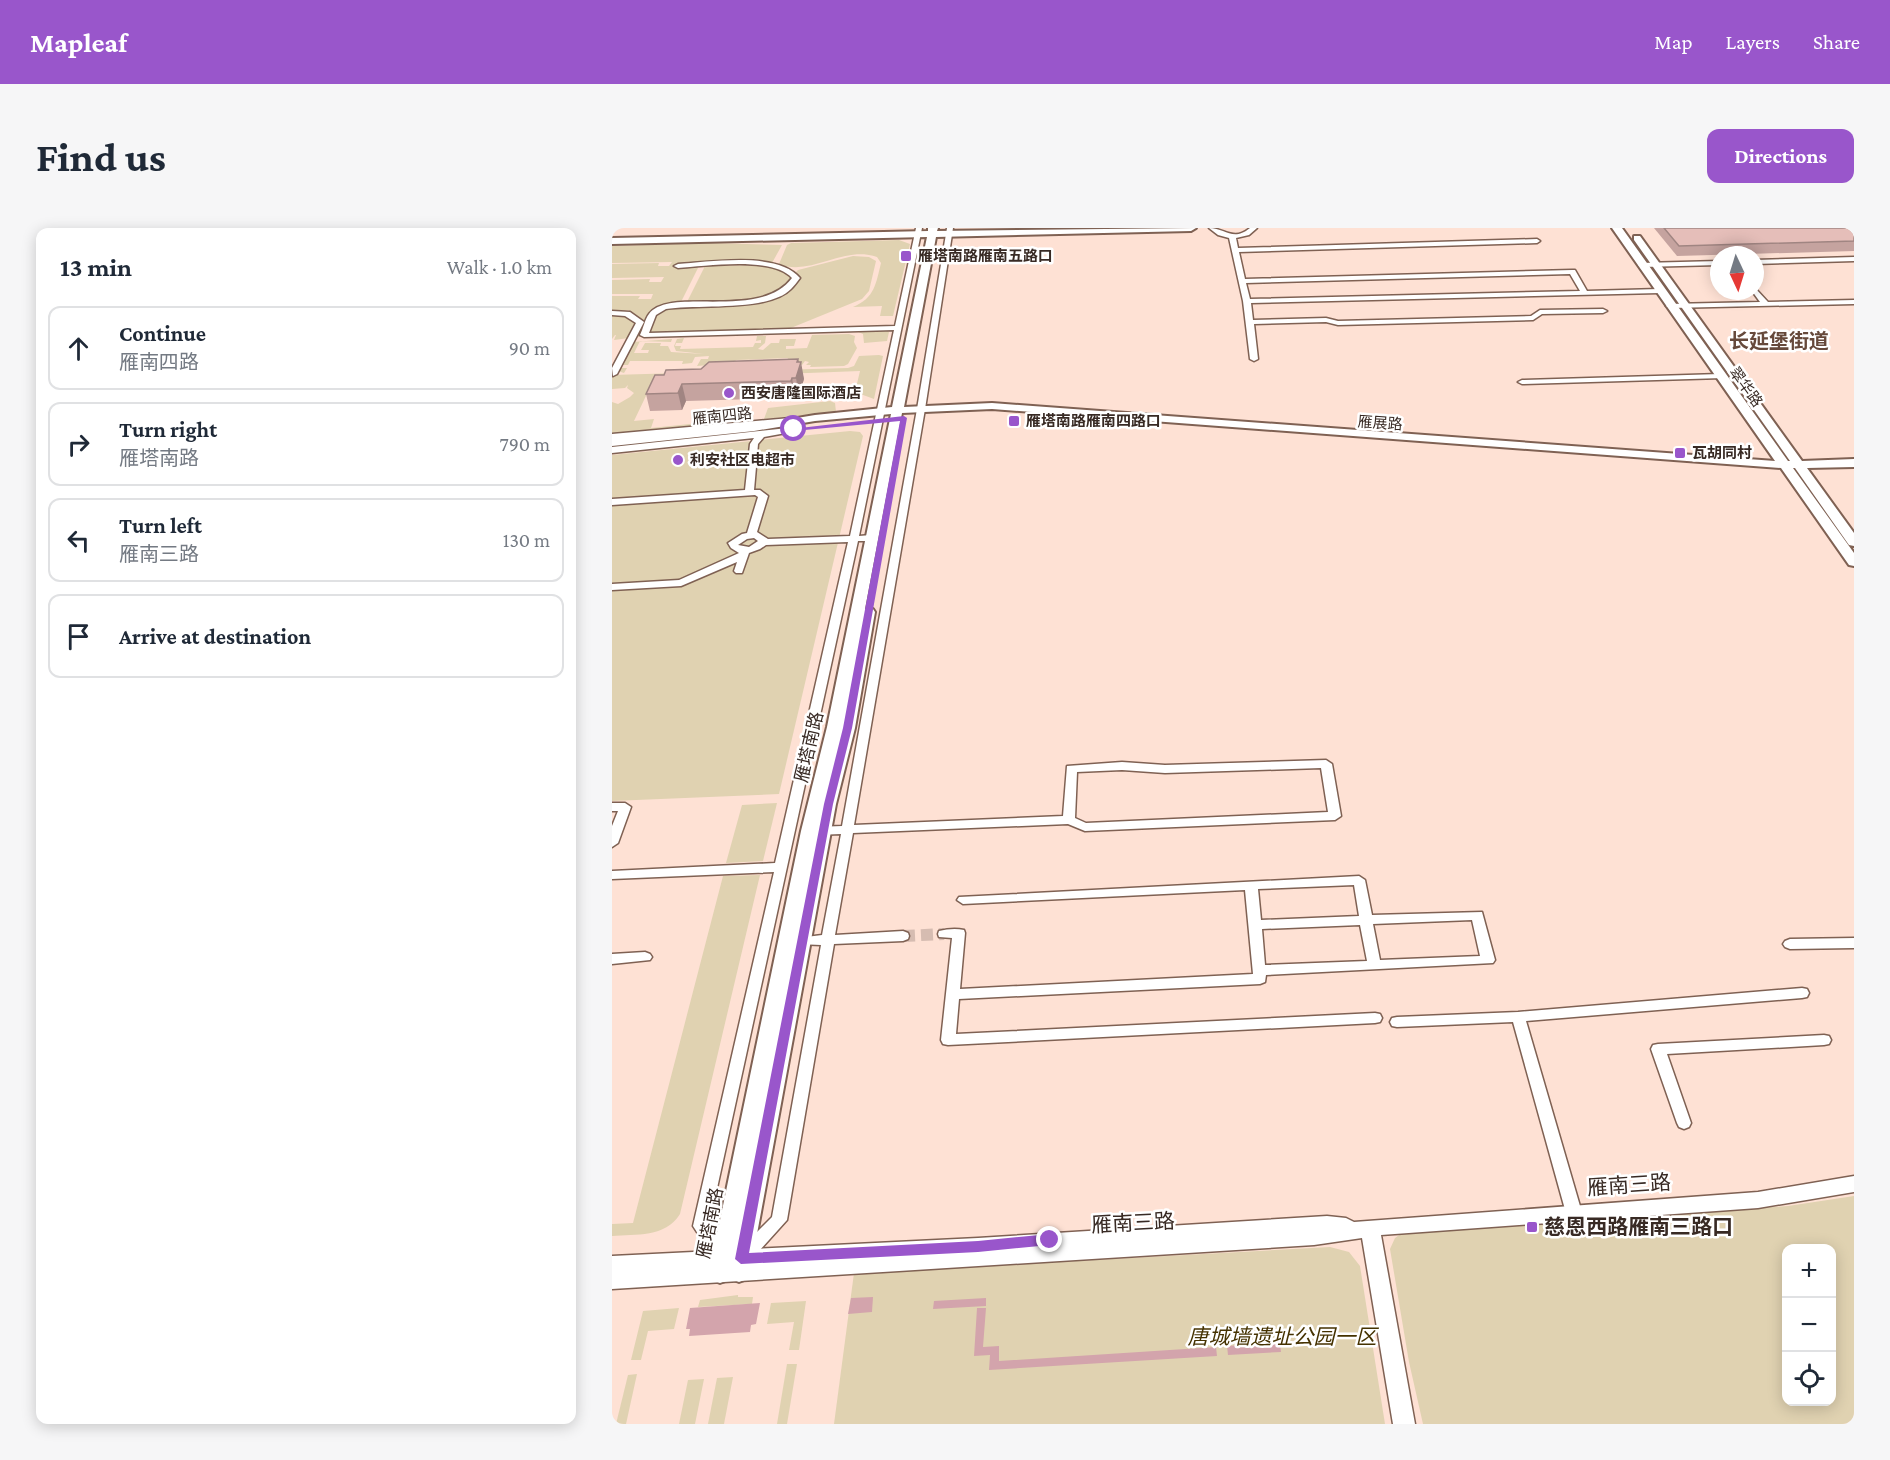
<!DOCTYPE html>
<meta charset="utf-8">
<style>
body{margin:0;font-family:"Crimson Pro","Noto Sans SC",serif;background:#f6f6f7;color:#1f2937}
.controls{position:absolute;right:18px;bottom:18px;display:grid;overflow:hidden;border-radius:12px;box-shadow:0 3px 15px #0003}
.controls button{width:54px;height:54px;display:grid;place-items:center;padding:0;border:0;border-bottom:2px solid #e0e1e3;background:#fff;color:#1f2937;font:30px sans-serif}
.compass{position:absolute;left:1098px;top:18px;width:54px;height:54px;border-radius:50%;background:#fff;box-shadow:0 3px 15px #0003;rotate:176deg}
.stop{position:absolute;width:18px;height:18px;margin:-14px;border:4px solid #9956cb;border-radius:50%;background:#fff}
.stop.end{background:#9956cb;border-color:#fff;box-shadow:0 2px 6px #0008}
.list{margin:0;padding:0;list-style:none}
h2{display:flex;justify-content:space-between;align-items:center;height:78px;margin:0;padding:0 24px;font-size:26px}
h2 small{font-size:20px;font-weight:400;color:#747a83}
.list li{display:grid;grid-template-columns:39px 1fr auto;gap:18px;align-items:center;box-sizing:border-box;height:84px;margin:0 12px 12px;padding:0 12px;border:2px solid #e0e1e3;border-radius:12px}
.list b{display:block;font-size:22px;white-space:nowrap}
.list p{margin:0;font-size:20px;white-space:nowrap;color:#747a83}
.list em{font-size:20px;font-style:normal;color:#747a83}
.icon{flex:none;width:33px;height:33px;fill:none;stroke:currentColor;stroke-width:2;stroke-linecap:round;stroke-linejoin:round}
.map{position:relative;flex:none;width:1242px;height:1196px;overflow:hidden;border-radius:12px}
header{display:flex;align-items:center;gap:36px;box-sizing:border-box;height:84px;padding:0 30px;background:#9956cb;color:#fff}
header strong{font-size:28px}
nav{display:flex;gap:33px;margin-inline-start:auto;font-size:21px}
.intro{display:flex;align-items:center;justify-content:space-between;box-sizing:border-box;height:144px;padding:0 36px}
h1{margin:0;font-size:42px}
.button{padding:15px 27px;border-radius:12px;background:#9956cb;color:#fff;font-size:21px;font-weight:700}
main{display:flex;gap:36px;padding:0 36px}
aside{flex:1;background:#fff;border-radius:12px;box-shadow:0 3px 15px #0003}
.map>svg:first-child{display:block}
.green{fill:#e0d2b1;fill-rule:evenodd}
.water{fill:#d3a4ac}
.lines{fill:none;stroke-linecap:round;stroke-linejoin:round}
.minor-tunnel{stroke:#d6bcb1;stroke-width:12;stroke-dasharray:12 6;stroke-linecap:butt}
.minor-casing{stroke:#7f6153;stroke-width:3}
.tertiary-casing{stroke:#7f6153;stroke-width:3}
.secondary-casing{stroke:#7f6153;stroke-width:4}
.minor{fill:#fff;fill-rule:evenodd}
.tertiary{fill:#fff;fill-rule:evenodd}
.secondary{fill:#fff;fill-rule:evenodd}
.wall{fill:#c5a39f}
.shaded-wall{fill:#a08582}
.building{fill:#e5beb9;stroke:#a08582;stroke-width:1.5}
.route{fill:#9956cb}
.poi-dot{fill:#9956cb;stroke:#fff;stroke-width:2}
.labels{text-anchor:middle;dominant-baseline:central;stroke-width:5;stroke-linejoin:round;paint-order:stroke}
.far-poi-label{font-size:15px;font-weight:bold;fill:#382a24;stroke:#fff;text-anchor:start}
.far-street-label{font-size:15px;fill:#382a24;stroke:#fff}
.street-label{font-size:18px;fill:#382a24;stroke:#fff}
.far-district-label{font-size:20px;font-weight:bold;fill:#66493b;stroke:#fff}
.near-street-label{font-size:21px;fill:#382a24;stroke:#fff}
.near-poi-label{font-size:21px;font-weight:bold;fill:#382a24;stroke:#fff;text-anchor:start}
.near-park-label{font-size:21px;font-style:italic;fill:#453200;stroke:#fff}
</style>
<header>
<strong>Mapleaf</strong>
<nav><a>Map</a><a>Layers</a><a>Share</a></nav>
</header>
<div class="intro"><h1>Find us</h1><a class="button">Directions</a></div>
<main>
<aside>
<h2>13 min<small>Walk · 1.0 km</small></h2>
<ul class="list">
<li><svg class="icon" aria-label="ahead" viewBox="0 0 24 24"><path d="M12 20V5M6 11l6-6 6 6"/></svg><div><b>Continue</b><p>雁南四路</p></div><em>90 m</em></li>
<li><svg class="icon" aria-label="right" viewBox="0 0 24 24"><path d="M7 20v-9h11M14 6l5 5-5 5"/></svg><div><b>Turn right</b><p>雁塔南路</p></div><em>790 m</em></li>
<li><svg class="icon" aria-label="left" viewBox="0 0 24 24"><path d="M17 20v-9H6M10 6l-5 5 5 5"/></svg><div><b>Turn left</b><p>雁南三路</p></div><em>130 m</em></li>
<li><svg class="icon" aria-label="arrive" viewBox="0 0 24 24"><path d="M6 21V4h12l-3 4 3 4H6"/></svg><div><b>Arrive at destination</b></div></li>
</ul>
</aside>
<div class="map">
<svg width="1242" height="1196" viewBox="0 0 1242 1196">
<rect width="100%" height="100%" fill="#fee1d4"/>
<!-- green -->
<g class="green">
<path d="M 287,12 L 298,16 L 281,88 L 268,88 L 270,78 L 241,79 C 263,70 264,55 269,35 L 265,29 C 232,17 198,49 167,36 L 175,17 L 179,15 Z"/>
<path d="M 99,15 L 170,17 L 160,35 L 83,38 L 86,40 L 69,74 L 38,87 L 29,106 L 274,102 L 277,104 L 275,113 L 252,115 L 251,106 L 244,103 L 26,109 L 24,108 L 31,93 L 16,84 L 17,82 L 0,84 L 0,68 L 28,68 L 26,71 L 39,71 L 41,66 L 0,66 L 0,52 L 38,51 L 37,54 L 49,54 L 52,49 L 0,50 L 0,36 L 47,35 L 46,38 L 57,38 L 60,34 L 0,35 L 0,18 Z"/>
<path d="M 241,28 L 257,29 L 264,33 L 257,63 L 250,71 L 174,102 L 35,106 L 44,86 L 51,80 C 78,79 173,78 186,52 L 184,44 L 186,42 Z"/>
<path d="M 155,37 L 164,39 L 181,49 L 179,55 L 157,68 L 134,73 L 75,74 L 93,38 Z"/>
<path d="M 0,86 L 13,87 L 25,94 L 17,110 L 2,112 L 4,107 L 3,107 L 0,111 Z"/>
<path d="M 237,106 L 243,108 L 242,114 L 245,120 L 236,136 L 232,138 L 198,139 L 199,137 L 194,137 L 197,134 L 193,133 L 190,137 L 182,137 L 175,133 L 176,130 L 124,132 L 122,135 L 85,138 L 89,131 L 96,131 L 97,128 L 83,129 L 80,135 L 70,136 L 71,133 L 18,133 L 16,137 L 10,137 L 9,140 L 15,140 L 12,145 L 6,143 L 21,114 L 60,111 L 59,114 L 28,113 L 22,125 L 36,125 L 37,122 L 29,122 L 33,115 L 49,115 L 48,118 L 56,118 L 59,124 L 92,126 L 64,123 L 62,118 L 65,111 L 72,110 L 70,115 L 64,115 L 63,118 L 69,118 L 68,121 L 141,119 L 143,115 L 149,115 L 149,112 L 144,113 L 145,108 L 154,108 L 153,115 L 146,121 L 151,122 L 159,115 L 167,115 L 168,111 L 184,111 L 182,118 L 174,118 L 174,121 L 195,120 L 200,107 Z"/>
<path d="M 267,127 L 271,128 L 262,171 L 243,164 L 248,143 L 42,151 L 22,193 L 42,191 L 39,200 L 107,193 L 106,196 L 0,207 L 0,174 L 6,176 L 18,169 L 22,165 L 15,160 L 16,157 L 13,160 L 0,161 L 0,147 L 236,140 L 242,138 L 247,128 Z"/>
<path d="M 218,173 L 223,175 L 224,184 L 152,191 L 156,180 Z"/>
<path d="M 238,203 L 248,204 L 251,208 L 167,566 L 0,573 L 0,227 Z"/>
<path d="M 165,575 L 151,633 L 114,635 L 130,577 Z"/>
<path d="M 148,647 L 68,986 C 53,1010 24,1006 0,1008 L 0,996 L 21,995 L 111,648 Z"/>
<path d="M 1242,968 L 1242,1196 L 811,1196 L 797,1134 L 778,1021 L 783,1010 L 790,1005 L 1176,978 ZM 1174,1020 L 1220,1020 L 1220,1174 L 1174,1174 Z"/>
<path d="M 718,1019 L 737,1024 L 748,1038 L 773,1196 L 222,1196 L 242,1045 Z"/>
<path d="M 126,1067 L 126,1069 L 141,1069 L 140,1076 L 86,1079 L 88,1072 Z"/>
<path d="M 194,1073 L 187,1122 L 177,1122 L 182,1094 L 155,1096 L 159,1075 Z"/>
<path d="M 67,1080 L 62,1101 L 36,1103 L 29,1132 L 19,1132 L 31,1083 Z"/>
<path d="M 175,1136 L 185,1136 L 175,1196 L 165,1196 Z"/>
<path d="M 25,1146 L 14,1196 L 4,1196 L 16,1147 Z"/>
<path d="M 121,1149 L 112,1196 L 96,1196 L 105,1150 Z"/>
<path d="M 92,1151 L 83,1196 L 67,1196 L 76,1152 Z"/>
</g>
<!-- water -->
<g class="water">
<path d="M 261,1069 L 260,1084 L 236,1086 L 239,1070 Z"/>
<path d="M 374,1070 L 374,1078 L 321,1081 L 322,1073 Z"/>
<path d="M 148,1075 L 144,1096 L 139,1097 L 138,1104 L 77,1108 L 78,1101 L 74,1101 L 78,1080 Z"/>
<path d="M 365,1080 L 374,1080 L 371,1119 L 387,1118 L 387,1133 L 604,1119 L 605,1128 L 377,1142 L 378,1127 L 362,1128 Z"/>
<path d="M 668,1115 L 669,1124 L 616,1127 L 615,1118 Z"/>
</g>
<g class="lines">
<!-- minor-tunnel -->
<path class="minor-tunnel" d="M 291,708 L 332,706"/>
<defs>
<g id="minor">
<path d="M 304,0 L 310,0 L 247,308 L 259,307 L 264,310 L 259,313 L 246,313 L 97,997 L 119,1030 L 117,1035 L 111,1037 L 105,1035 L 81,998 L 162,644 L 0,651 L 0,643 L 163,635 L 236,314 L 154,317 L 148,321 L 137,325 L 130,345 L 124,345 L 122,343 L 125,334 L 69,358 L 0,362 L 0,356 L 67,352 L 127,325 L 119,320 L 116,315 L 130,306 L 135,305 L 146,269 L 143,267 L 0,277 L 0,271 L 133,262 L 138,216 L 142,210 L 0,225 L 0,219 L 185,199 L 185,203 L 152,209 L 146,216 L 142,262 L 148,262 L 156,268 L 145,304 L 156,311 L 238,308 L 282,102 L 32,109 L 28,107 C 31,101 33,91 37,86 C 58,58 148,93 180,50 C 161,28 94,38 66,40 L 62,38 L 66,36 C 98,34 166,23 188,50 C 185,54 182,58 179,61 C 157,84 85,76 54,81 L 44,87 L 37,105 L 283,98 ZM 142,310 L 146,313 L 137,319 L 126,317 L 135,311 Z"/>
<path d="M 335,0 L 341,0 L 313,181 L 242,597 L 451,588 L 455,538 L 510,534 L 553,537 L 714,532 L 720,536 L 729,588 L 723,592 L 473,603 L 456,596 L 241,605 L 223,707 L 291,703 L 296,705 L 297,708 L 296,711 L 291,713 L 222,716 L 175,992 L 138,1033 L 132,1035 L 126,1033 L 124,1028 L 126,1023 L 160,989 L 209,717 L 186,716 L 184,713 L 186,710 L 210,707 L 229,606 L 204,607 L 198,603 L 204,599 L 230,598 L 305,181 ZM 709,540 L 716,584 L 474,595 L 463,590 L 465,544 L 510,542 L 553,545 Z"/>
<path d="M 597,0 C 613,0 621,14 638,0 L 645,0 L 637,7 L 624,10 L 626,20 L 925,11 L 928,13 L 925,15 L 627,24 L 633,51 L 960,42 L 963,42 L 975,63 L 1047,61 L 1051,63 L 1047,65 L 639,75 L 641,92 L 714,90 L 726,93 L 919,88 L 928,82 L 991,81 L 995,83 L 991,85 L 930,86 L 921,92 L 726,97 L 714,94 L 642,96 L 646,131 L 642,133 L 638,131 L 631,73 L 617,10 L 606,7 ZM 958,46 L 968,63 L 638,71 L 634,55 Z"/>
<path d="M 1242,29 L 1242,33 L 1143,36 L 1143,32 Z"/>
<path d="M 1107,33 L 1107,37 L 1030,39 L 1026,37 L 1030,35 Z"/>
<path d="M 1143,60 L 1156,74 L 1242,72 L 1242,76 L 1058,80 L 1054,78 L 1058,76 L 1148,74 L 1140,63 L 1143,63 Z"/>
<path d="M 0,83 L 18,84 L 32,94 L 5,146 L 1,148 L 0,140 L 24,95 L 13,88 L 0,87 Z"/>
<path d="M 1108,146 L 1111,146 L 1111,150 L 910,156 L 906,154 L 910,152 Z"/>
<path d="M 178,190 L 181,191 L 181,195 L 0,212 L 0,206 Z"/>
<path d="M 0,575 L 13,575 L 19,579 L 6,615 L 0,619 L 0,598 L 6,583 L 0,583 Z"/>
<path d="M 747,648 L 753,652 L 760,687 L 870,684 L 883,732 L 881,735 L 654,747 L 653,754 L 648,756 L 347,771 L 344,806 L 763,785 L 768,786 L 770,790 L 768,794 L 763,795 L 336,817 L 331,816 L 329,812 L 340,710 L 327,709 L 326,706 L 327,703 C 335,701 344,700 352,702 L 353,705 L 348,761 L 641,746 L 633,662 L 351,676 L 345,672 L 347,669 ZM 742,657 L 747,688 L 649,692 L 646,661 ZM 860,692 L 868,728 L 768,732 L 761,696 ZM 748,697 L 755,733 L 653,737 L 650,701 Z"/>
<path d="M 1242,710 L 1242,720 L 1178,721 L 1173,719 L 1171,716 L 1173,713 L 1178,711 Z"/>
<path d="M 33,724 L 38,726 L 40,729 L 38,732 L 0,736 L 0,726 Z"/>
<path d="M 1190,760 L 1195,761 L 1197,765 L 1195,769 L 1190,770 L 914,793 L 970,985 L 967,990 L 962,992 L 957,990 L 954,985 L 901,794 L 785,799 L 780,798 L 778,794 L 780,790 L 785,789 L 906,784 Z"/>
<path d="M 1212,807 L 1217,808 L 1219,812 L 1217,816 L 1212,817 L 1055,826 L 1079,895 L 1077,899 L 1072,901 L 1067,899 L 1065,895 L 1039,821 L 1041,817 L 1046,816 Z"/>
</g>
<path id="tertiary" d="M 1242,948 L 1242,964 L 1146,980 L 769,1007 L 803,1196 L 781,1196 L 750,1010 L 702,1017 L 0,1061 L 0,1028 L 366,1010 L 715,988 L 734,990 L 742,994 L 1146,964 Z"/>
<path id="secondary" d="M 316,0 L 326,0 L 325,3 L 584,0 L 579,3 L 324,9 L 292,179 L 380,175 L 1163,233 L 1000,0 L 1010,0 L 1176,233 L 1178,233 L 1022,12 L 1022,8 L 1028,8 L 1190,233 L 1242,231 L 1242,239 L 1195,240 L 1242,305 L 1242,318 L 1237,317 L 1183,240 L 1181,240 L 1242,325 L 1242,338 L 1237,337 L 1169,240 L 380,181 L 290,185 L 253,381 L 261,381 L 263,384 L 243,500 L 224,576 L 138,1044 L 135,1051 L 127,1054 L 119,1051 L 118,1048 L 116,1052 L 108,1055 L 100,1052 L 97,1045 L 189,603 L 215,499 L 279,186 L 203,193 L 142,203 L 0,218 L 0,210 L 142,197 L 203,187 L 280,179 L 315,9 L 0,16 L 0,10 L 316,3 Z"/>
</defs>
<!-- minor casing -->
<use href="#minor" class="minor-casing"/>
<!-- tertiary casing -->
<use href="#tertiary" class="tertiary-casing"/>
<!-- secondary casing -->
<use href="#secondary" class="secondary-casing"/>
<!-- minor -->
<use href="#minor" class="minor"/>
<!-- tertiary -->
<use href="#tertiary" class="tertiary"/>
<!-- secondary -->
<use href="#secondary" class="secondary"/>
</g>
<!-- wall -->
<g class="wall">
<path d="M 1042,0 L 1238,0 L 1242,4 L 1242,23 L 1065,28 Z"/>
<path d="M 186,131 L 192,151 L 187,167 L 183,167 L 182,170 L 74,173 L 70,182 L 38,183 L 34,166 L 52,147 L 89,141 Z"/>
</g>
<!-- shaded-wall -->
<g class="shaded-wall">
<path d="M 186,131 L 188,139 L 189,134 L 192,151 L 187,167 L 184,150 Z"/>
<path d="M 180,150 L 183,167 L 182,170 L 179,153 Z"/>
<path d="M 70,156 L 74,173 L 70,182 L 66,165 Z"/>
</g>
<!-- building -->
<g class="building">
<path d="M 1052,0 L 1238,0 L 1242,4 L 1242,13 L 1067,18 Z"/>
<path d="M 186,131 L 185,134 L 189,134 L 184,150 L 180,150 L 179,153 L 70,156 L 66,165 L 34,166 L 43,147 L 52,147 L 54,142 L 89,141 L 97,134 Z"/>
</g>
<!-- route -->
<path class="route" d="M 292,188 L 295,190 L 240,500 L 221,576 L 137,1025 L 366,1013 L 438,1006 L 444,1012 L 438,1017 L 366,1024 L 129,1036 L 123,1031 L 212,576 L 231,500 L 288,193 L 182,203 L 179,201 Z"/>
<!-- markers -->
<g class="poi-dot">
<rect x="288" y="22" width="12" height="12" rx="3"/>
<circle cx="117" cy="165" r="6"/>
<rect x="396" y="187" width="12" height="12" rx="3"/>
<rect x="1062" y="219" width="12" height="12" rx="3"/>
<circle cx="66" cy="232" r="6"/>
<rect x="914" y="993" width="12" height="12" rx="3"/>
</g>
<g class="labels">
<!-- far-poi labels -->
<g class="far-poi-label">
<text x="306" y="28">雁塔南路雁南五路口</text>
<text x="129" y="165">西安唐隆国际酒店</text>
<text x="414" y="193">雁塔南路雁南四路口</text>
<text x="1080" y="225">瓦胡同村</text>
<text x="78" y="232">利安社区电超市</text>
</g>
<!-- far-street labels -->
<g class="far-street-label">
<text transform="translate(1134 159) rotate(54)">翠华路</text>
<text transform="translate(110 188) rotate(-6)">雁南四路</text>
<text transform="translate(768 195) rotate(4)">雁展路</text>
</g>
<!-- street labels -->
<g class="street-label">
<text transform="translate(197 519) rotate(-77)">雁塔南路</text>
<text transform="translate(98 995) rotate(-79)">雁塔南路</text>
</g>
<!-- far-district labels -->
<g class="far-district-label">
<text x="1167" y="113">长延堡街道</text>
</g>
<!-- near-street labels -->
<g class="near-street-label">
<text transform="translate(1017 957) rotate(-4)">雁南三路</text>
<text transform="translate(521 995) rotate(-3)">雁南三路</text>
</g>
<!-- near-poi labels -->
<g class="near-poi-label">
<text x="932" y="999">慈恩西路雁南三路口</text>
</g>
<!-- near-park labels -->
<g class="near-park-label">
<text x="670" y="1109">唐城墙遗址公园一区</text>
</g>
</g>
</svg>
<div class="controls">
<button>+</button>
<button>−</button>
<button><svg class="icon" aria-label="locate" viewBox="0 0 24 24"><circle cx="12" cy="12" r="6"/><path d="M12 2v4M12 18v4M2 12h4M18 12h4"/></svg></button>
</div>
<svg class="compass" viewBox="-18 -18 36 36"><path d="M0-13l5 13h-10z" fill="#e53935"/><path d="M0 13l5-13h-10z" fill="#747a83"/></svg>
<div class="stop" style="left:182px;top:201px"></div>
<div class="stop end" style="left:438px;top:1012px"></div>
</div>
</main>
